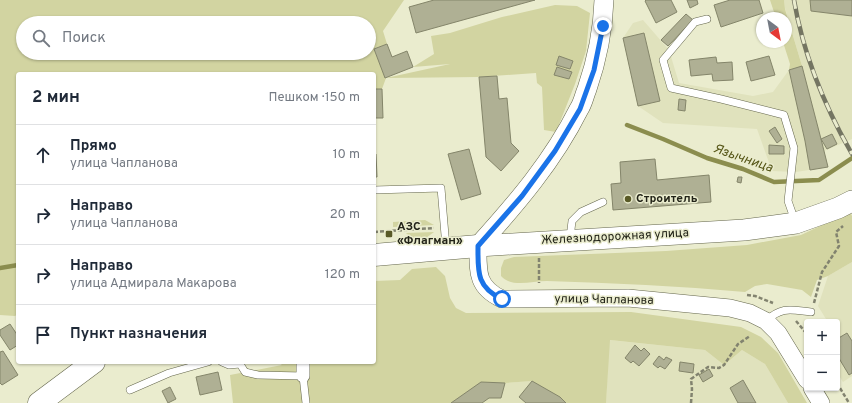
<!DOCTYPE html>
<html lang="ru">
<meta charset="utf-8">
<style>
body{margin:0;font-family:Overpass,sans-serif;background:#f2f2f3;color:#1f2937}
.controls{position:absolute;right:12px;bottom:12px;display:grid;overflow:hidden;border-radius:4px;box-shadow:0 1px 3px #0004}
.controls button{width:36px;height:36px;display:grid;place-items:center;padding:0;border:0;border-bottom:1px solid #e0e1e3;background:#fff;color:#1f2937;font:20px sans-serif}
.compass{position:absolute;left:756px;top:12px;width:36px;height:36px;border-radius:50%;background:#fff;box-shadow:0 1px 3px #0004;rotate:148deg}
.stop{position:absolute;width:12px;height:12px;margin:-9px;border:3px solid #1a73e8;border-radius:50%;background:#fff}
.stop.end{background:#1a73e8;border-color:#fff;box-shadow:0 1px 4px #0008}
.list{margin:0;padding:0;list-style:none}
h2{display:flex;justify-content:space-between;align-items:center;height:52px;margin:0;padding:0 16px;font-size:17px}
h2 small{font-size:13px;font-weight:400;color:#747a83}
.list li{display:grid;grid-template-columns:26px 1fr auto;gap:12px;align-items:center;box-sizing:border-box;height:60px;padding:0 16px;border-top:1px solid #e0e1e3}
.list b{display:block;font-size:15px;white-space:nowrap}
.list p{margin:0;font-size:13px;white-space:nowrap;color:#747a83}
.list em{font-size:13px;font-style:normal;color:#747a83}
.icon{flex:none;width:22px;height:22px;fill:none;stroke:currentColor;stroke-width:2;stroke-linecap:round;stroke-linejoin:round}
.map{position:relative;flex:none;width:852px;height:403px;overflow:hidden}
.search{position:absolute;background:#fff;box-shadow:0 1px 3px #0004;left:16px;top:16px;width:360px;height:44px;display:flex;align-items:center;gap:10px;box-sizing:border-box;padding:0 14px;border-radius:22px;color:#747a83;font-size:15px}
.panel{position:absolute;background:#fff;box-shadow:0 1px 3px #0004;left:16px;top:72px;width:360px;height:292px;border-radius:4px}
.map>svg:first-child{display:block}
.built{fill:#e0e2bd}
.green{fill:#d2d4a1;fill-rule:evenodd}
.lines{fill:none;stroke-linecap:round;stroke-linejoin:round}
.stream{stroke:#8b8d4e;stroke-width:4.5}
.building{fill:#afb094;stroke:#84856a}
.service-casing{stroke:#64664c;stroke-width:8}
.minor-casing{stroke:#64664c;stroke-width:14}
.tertiary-casing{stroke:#64664c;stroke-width:18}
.secondary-casing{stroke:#64664c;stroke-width:20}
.primary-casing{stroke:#64664c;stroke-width:22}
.trunk-casing{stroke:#64664c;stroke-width:23}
.path{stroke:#82836f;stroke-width:2.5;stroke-dasharray:4 2;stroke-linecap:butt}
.service{stroke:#fff;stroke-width:7}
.minor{stroke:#fff;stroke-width:13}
.tertiary{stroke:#fff;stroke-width:17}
.secondary{stroke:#fff;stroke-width:19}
.primary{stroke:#fff;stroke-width:21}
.trunk{stroke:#fff;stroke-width:22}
.rail-casing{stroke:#747562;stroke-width:4.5}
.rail{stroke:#eaecce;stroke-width:3;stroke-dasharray:9;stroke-linecap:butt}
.route{stroke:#1a73e8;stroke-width:5}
.poi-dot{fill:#595a27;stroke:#eaecce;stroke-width:1.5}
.labels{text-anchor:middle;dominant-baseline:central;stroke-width:3;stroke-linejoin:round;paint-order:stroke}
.poi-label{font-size:12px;font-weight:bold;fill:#222318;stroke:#eaecce;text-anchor:start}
.street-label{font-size:12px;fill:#222318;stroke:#eaecce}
.water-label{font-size:13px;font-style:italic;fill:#545415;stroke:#eaecce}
</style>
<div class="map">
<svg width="852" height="403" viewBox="0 0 852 403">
<rect width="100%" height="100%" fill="#eaecce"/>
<!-- built -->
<g class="built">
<path d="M 784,0 L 852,0 L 852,139 L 824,151 L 828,167 L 796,172 L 772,171 L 757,129 L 663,123 L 638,106 L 623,38 L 633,23 L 643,20 L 669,50 L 679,83 L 753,96 L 773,92 L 789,70 L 802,66 L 785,8 Z"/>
<path d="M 852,262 L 852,376 L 843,382 L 837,372 L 837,322 L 825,322 L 826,319 L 818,306 L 828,276 Z"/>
<path d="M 609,340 L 705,350 L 724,365 L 742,350 L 765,364 L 788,403 L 606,403 Z"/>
<path d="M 532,381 L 560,397 L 566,403 L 451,403 L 481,382 L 505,383 Z"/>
</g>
<!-- green -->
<g class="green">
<path d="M 0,0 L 404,0 L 383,31 L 387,44 L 374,49 L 386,78 L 450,64 L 413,67 L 434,54 L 431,36 L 450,33 L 502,17 L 555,5 L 577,6 L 590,13 L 586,51 L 575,84 L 556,132 L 544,130 L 542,87 L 537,83 L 536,73 L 479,77 L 386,78 L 382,89 L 374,89 L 374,74 L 18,74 L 18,314 L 15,316 L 0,315 ZM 23,23 L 369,23 L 369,53 L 23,53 Z"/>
<path d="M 770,0 L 784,0 L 785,9 L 802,66 L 789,70 L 790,64 L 783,42 L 786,42 L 786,18 L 776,18 Z"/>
<path d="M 850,212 L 852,216 L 852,262 L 828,276 L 817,280 L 811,297 L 802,290 L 767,284 L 755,286 L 745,292 C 679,286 613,283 547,281 C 531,281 512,288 501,276 L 501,268 L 504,260 L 514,257 L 666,251 L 747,245 L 801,235 Z"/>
<path d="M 425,220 L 434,225 L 393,227 L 393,222 Z"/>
<path d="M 434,232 L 426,238 L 412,239 L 406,233 Z"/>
<path d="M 436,267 L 445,276 L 450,298 L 456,308 L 466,313 L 631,312 L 741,327 L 761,337 L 778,353 L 807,403 L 788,403 L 765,364 L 742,350 L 724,365 L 705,350 L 610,340 L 606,403 L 566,403 L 560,397 L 532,381 L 505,383 L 482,382 L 451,403 L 233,403 L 230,375 L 282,365 L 278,362 L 374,362 L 374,281 L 400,280 L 412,269 Z"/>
</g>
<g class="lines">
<!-- stream -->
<g class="stream">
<path d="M 627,125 L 663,139 L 707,158 L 743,169 L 774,182 L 819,180 L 852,158"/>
<path d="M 0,268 L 18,265"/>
</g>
</g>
<!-- building -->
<g class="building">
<path d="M 434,0 L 535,0 L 416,33 L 409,7 Z"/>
<path d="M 646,0 L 671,0 L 677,12 L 656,23 L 645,1 Z"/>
<path d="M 687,0 L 697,0 L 698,4 L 690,8 Z"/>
<path d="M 730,0 L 759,0 L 763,13 L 721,27 L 714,5 Z"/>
<path d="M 810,0 L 852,0 L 852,16 L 811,11 Z"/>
<path d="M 686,14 L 693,20 L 668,46 L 661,40 Z"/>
<path d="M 644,33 L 660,101 L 638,106 L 623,38 Z"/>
<path d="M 387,44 L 392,57 L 407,51 L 413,67 L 385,78 L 374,49 Z"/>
<path d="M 559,56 L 573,61 L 570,69 L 556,65 Z"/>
<path d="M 769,56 L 775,75 L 751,81 L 746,62 Z"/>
<path d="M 716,57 L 717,63 L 732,62 L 733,80 L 713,81 L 712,74 L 691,76 L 689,60 Z"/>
<path d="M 802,66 L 821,139 L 828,167 L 810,170 L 805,141 L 789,70 Z"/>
<path d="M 557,67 L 572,72 L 569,79 L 554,75 Z"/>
<path d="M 497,76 L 499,99 L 507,98 L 511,143 L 519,151 L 501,171 L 486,157 L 479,77 Z"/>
<path d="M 374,89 L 382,89 L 383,118 L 374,118 Z"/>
<path d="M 679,99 L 686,100 L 685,111 L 678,110 Z"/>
<path d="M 775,127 L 782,139 L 777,143 L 769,131 Z"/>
<path d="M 832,134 L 837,144 L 827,149 L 821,139 Z"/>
<path d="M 769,145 L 784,146 L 784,154 L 769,154 Z"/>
<path d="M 469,149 L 481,194 L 461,200 L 448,154 Z"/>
<path d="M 374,154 L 376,154 L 377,177 L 374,177 Z"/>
<path d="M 655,159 L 657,180 L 709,175 L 711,202 L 613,210 L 611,184 L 621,183 L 620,162 Z"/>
<path d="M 738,177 L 742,177 L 741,183 L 737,182 Z"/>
<path d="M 10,324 L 18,336 L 18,345 L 10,350 L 0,335 L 0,330 Z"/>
<path d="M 847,333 L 852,341 L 852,373 L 849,375 L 837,355 L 837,339 Z"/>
<path d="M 635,345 L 641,351 L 644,348 L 650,354 L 639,366 L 633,361 L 631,363 L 625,358 Z"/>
<path d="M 3,351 L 18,375 L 2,385 L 0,383 L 0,352 Z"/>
<path d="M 659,356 L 664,360 L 666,357 L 672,360 L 665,369 L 660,366 L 658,368 L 653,364 Z"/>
<path d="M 680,362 L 694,364 L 693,373 L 679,371 Z"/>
<path d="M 709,369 L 713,376 L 703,382 L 699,375 Z"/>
<path d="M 218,372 L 222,390 L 200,395 L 196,377 Z"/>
<path d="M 743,380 L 756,403 L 738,403 L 730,388 Z"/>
<path d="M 532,381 L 560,397 L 566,403 L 526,403 L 519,397 Z"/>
<path d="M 481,382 L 505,383 L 501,398 L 489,398 L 482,403 L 451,403 Z"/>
<path d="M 170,387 L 176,399 L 168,403 L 162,391 Z"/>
</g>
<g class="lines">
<defs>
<g id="service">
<path d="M 707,19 L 695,22 L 663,60 L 671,88 L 721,99 L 784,115 L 794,148 L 788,201 L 795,221"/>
<path d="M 374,190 L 441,188 L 446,247"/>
<path d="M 570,238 L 572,221 L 581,212 L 603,202"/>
<path d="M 766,321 C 782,306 791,310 811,312"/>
<path d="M 222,362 L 229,365 L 240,364 L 245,372 L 258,375 L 303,376 L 306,403"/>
<path d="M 130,390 L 169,373 L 208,362"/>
</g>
<path id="minor" d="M 303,376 L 303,362"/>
<g id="tertiary">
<path d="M 478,246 C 478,271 476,287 502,299 L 628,298 L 730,308 L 750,313 L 766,321 L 778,333 L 807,380"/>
<path d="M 812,388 L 821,403"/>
</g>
<path id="secondary" d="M 478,246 C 516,204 553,161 579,109 C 583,103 584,96 587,89 C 597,60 603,31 604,0"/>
<path id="primary" d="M 478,246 L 744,230 L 796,223 L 838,208 L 852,201"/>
<g id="trunk">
<path d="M 374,255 L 478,246"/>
<path d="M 39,403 L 94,362"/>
</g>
</defs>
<!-- service casing -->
<use href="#service" class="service-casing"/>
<!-- minor casing -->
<use href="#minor" class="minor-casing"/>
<!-- tertiary casing -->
<use href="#tertiary" class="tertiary-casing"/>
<!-- secondary casing -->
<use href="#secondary" class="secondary-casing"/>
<!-- primary casing -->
<use href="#primary" class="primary-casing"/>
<!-- trunk casing -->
<use href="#trunk" class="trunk-casing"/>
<!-- path -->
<g class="path">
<path d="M 374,232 L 434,228"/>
<path d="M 539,258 L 539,283"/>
<path d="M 747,295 L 755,296 L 773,303"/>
<path d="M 814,303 L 822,272 L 839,246 L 836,232 L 843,226"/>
<path d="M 796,321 L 807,334"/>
<path d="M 837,383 L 849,403"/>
<path d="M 691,403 L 692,389 L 691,379 L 708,367 L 719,368 L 724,365 L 738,344 L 750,336"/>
</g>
<!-- service -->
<use href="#service" class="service"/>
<!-- minor -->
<use href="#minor" class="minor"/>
<!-- tertiary -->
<use href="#tertiary" class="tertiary"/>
<!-- secondary -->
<use href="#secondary" class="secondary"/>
<!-- primary -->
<use href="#primary" class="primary"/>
<!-- trunk -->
<use href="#trunk" class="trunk"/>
<defs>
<path id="rail" d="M 794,0 C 803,53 825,107 852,154"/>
</defs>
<!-- rail casing -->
<use href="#rail" class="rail-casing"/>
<!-- rail -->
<use href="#rail" class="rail"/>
</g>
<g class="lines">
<!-- route -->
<path class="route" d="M 502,299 C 476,287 478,271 478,246 L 522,196 L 555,151 L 580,109 L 594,70 L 603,26"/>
</g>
<!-- markers -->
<g class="poi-dot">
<circle cx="628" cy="199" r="4"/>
<rect x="385" y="230" width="8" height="8" rx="2"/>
</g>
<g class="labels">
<!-- poi labels -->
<g class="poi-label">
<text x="636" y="199">Строитель</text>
<text x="397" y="227">АЗС<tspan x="397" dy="14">«Флагман»</tspan></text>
</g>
<!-- street labels -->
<g class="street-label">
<text transform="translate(615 237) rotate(-3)">Железнодорожная улица</text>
<text transform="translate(604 300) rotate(1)">улица Чапланова</text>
</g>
<!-- water labels -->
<g class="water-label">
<text transform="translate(743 159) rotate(19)">Язычница</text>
</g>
</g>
</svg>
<div class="controls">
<button>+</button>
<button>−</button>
</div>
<svg class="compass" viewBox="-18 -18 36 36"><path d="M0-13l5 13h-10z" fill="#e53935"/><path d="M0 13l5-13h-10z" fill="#747a83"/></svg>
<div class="stop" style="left:502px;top:299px"></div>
<div class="stop end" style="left:603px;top:26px"></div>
<div class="search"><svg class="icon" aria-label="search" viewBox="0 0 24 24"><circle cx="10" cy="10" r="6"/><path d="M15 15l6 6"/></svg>Поиск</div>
<section class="panel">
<h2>2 мин<small>Пешком · 150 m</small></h2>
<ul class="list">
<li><svg class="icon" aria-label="ahead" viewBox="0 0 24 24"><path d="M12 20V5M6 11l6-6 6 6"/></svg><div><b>Прямо</b><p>улица Чапланова</p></div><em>10 m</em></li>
<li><svg class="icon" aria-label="right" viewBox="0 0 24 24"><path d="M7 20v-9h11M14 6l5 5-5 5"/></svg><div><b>Направо</b><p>улица Чапланова</p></div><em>20 m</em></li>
<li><svg class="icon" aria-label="right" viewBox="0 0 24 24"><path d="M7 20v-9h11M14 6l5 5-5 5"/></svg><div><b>Направо</b><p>улица Адмирала Макарова</p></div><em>120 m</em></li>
<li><svg class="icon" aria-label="arrive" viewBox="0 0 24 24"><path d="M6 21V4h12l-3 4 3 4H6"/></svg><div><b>Пункт назначения</b></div></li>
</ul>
</section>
</div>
